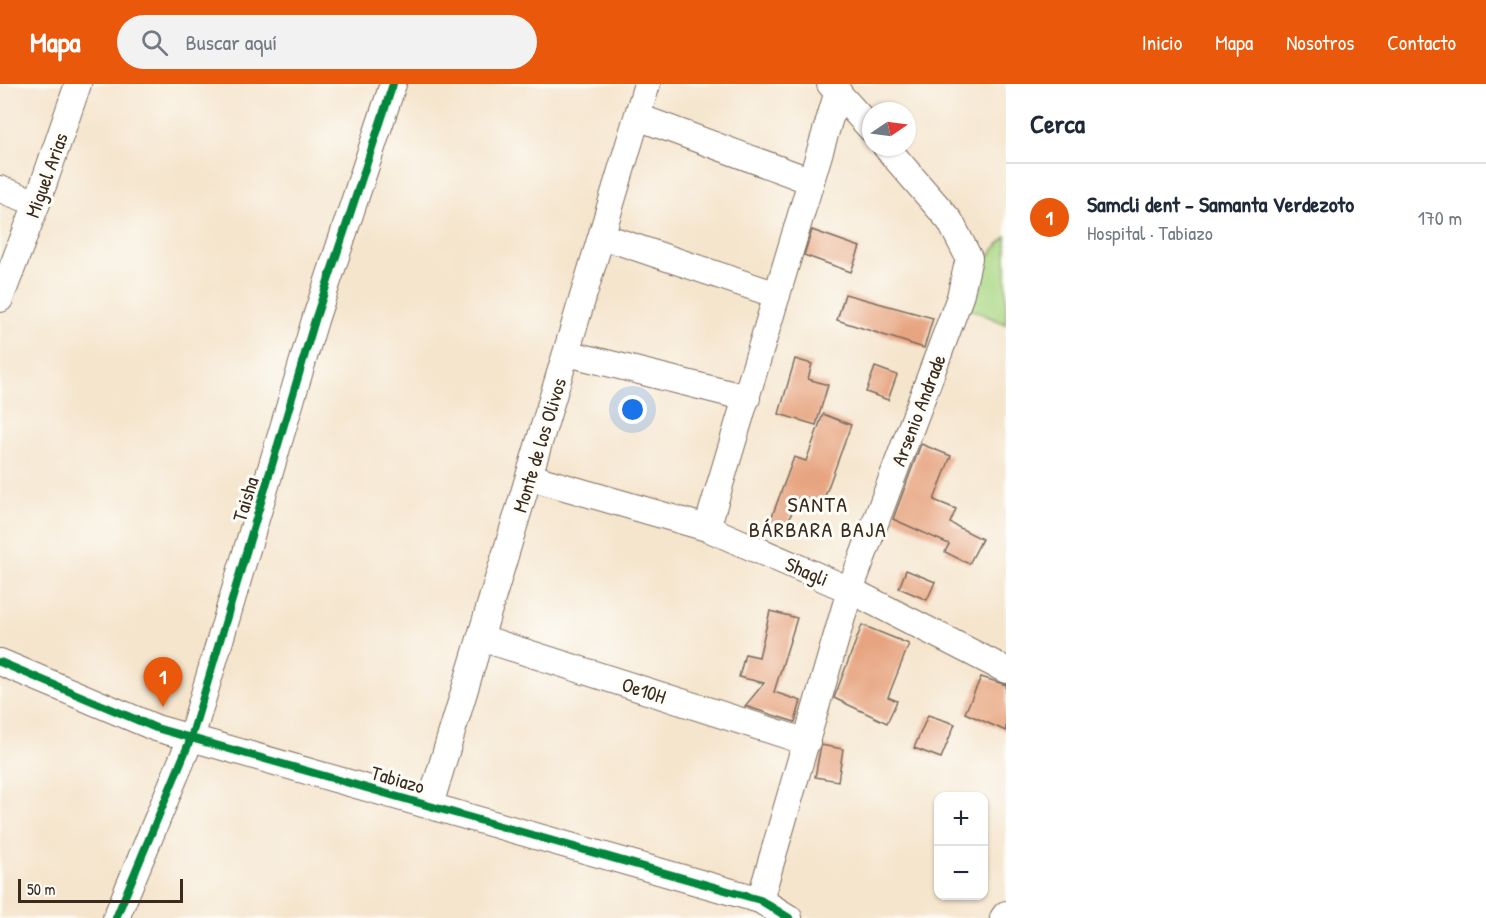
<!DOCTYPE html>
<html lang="es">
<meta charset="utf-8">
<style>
body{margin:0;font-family:"Patrick Hand",sans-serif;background:#f2f2f3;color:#1f2937}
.controls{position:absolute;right:18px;bottom:18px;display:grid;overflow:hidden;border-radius:12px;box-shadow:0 2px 4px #0004}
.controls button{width:54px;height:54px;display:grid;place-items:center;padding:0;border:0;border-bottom:2px solid #e0e1e3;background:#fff;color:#1f2937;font:30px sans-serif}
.compass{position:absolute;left:862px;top:18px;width:54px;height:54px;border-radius:50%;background:#fff;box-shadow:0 2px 4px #0004;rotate:77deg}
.scale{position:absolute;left:18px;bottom:15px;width:165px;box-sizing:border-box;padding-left:6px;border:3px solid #3b2a1e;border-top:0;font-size:16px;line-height:21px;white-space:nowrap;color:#3b2a1e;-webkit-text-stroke:4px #fdfcf7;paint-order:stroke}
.you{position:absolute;left:633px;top:326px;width:21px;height:21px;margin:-15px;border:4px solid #fff;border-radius:50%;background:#1a73e8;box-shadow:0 0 0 9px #1a73e833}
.badge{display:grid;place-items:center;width:39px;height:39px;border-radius:50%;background:#ea580c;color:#fff;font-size:20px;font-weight:700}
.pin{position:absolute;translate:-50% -50px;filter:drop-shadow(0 2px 3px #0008)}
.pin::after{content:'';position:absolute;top:32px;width:21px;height:18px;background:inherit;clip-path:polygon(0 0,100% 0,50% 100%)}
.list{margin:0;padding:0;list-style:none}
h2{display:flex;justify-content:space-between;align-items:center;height:78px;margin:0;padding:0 24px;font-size:26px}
h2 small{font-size:20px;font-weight:400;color:#747a83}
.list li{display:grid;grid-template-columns:39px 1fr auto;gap:18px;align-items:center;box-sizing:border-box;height:108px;padding:0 24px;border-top:2px solid #e0e1e3}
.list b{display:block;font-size:22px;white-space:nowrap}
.list p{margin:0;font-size:20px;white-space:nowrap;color:#747a83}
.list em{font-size:20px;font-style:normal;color:#747a83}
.icon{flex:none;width:33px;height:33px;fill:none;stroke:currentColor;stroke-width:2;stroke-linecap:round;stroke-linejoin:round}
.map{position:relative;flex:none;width:1006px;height:834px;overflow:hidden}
header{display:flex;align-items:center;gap:36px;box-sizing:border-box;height:84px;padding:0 30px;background:#ea580c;color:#fff}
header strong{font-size:28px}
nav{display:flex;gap:33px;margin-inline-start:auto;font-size:21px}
.search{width:420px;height:54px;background:#f2f2f3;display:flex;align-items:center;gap:15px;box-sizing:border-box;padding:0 21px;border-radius:33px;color:#747a83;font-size:22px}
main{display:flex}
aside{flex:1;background:#fff}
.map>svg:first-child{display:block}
.green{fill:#abd885;stroke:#738152;stroke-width:1.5}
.building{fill:#e7a480}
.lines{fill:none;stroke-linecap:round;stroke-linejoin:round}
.minor-casing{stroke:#7c6b5b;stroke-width:28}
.minor{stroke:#fff;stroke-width:26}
.cycleway-casing{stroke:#fdfcf7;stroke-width:11}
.cycleway{stroke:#00873e;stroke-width:8}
.labels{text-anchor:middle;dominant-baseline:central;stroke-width:6;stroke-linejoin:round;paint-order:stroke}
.street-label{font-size:20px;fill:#3b2a1e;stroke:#fdfcf7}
.quarter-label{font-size:22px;letter-spacing:1.5px;fill:#3b2a1e;stroke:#fdfcf7}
</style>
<header>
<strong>Mapa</strong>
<div class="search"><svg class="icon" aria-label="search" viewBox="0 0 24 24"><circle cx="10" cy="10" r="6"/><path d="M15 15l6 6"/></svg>Buscar aquí</div>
<nav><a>Inicio</a><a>Mapa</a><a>Nosotros</a><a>Contacto</a></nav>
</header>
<main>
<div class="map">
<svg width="1006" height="834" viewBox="0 0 1006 834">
<rect width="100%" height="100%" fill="#fdfcf7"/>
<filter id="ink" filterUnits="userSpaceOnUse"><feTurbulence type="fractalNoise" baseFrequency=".0167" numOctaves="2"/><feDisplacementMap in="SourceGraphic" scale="12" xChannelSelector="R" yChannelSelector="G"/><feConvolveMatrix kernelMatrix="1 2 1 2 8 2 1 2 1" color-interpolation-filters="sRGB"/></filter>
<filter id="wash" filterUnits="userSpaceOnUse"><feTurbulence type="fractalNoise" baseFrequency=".008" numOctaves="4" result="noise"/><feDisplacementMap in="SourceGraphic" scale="24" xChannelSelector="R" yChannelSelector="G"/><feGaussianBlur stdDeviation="1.35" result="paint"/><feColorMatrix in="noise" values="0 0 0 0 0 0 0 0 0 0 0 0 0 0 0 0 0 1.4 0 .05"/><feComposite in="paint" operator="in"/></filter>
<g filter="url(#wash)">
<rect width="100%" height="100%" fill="#f5e5cd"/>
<!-- green -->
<path class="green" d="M 1006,152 L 1006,240 L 966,223 L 979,183 Z"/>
<g id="blocks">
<!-- building -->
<g class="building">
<path d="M 812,146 L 860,163 L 851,188 L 804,171 Z"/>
<path d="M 845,210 L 933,234 L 924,264 L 837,236 Z"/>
<path d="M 795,275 L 812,280 L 808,295 L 828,301 L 816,341 L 779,330 Z"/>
<path d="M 875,283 L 897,291 L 888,316 L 866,308 Z"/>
<path d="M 823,330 L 851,341 L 821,423 L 797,414 L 784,449 L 768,443 L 794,373 L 806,377 Z"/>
<path d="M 921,360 L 951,372 L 934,416 L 956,425 L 950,439 L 982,455 L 969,480 L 945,468 L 949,460 L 893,435 Z"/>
<path d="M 906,486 L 935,498 L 927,516 L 899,504 Z"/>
<path d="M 770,527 L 797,534 L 774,608 L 801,617 L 795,638 L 745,622 L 764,599 L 739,593 L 745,570 L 759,573 Z"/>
<path d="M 862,541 L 909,560 L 888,613 L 897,617 L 887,639 L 834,614 Z"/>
<path d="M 981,593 L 1006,601 L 1006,647 L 965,629 Z"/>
<path d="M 928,631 L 955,640 L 941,674 L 914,664 Z"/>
<path d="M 821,661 L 843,665 L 838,697 L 815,693 Z"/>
</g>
</g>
</g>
<g filter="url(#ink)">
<use href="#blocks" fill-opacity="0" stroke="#7c6b5b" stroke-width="1.5"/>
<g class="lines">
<defs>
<g id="minor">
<path d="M 830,0 L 871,45"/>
<path d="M 638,33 L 811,97"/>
<path d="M 0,105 L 37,119"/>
<path d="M 602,152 L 777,211"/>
<path d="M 0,215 L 37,119 L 78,0"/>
<path d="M 567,269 L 747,314"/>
<path d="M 530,393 L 707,444 L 850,506 L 1006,586"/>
<path d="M 707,444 L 838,7"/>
<path d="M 481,554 L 807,658"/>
<path d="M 0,578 L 156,644 L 760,816 L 789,834"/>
<path d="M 430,721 L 647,0"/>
<path d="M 760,816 L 850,506 L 960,213 L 969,174 L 950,137 L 886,63"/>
<path d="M 116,834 L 191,654 L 315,236 L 393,0"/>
<path d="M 1003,834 L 1006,830"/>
</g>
</defs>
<!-- minor casing -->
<use href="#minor" class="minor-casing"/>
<!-- minor -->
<use href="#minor" class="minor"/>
<defs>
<g id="cycleway">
<path d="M 0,578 L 156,644 L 760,816 L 789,834"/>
<path d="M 116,834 L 191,654 L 315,236 L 393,0"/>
</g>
</defs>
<!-- cycleway casing -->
<use href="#cycleway" class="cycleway-casing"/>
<!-- cycleway -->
<use href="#cycleway" class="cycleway"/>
</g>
</g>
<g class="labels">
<!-- street labels -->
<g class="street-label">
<text transform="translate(46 91) rotate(-70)">Miguel Arias</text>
<text transform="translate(918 326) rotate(-69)">Arsenio Andrade</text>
<text transform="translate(539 361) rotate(-73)">Monte de los Olivos</text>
<text transform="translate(245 415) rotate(-73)">Taisha</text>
<text transform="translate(807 487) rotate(23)">Shagli</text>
<text transform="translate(644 606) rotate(18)">Oe10H</text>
<text transform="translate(398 695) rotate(16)">Tabiazo</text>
</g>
<!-- quarter labels -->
<g class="quarter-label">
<text x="818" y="420">SANTA<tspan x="818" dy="25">BÁRBARA BAJA</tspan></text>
</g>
</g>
</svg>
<div class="controls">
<button>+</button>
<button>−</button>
</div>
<svg class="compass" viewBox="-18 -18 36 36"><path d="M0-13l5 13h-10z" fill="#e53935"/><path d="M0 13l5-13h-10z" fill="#747a83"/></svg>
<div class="scale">50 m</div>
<div class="you"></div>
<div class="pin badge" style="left:163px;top:623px">1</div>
</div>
<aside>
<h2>Cerca<small></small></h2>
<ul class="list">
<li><span class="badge">1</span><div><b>Samcli dent - Samanta Verdezoto</b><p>Hospital · Tabiazo</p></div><em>170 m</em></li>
</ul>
</aside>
</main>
